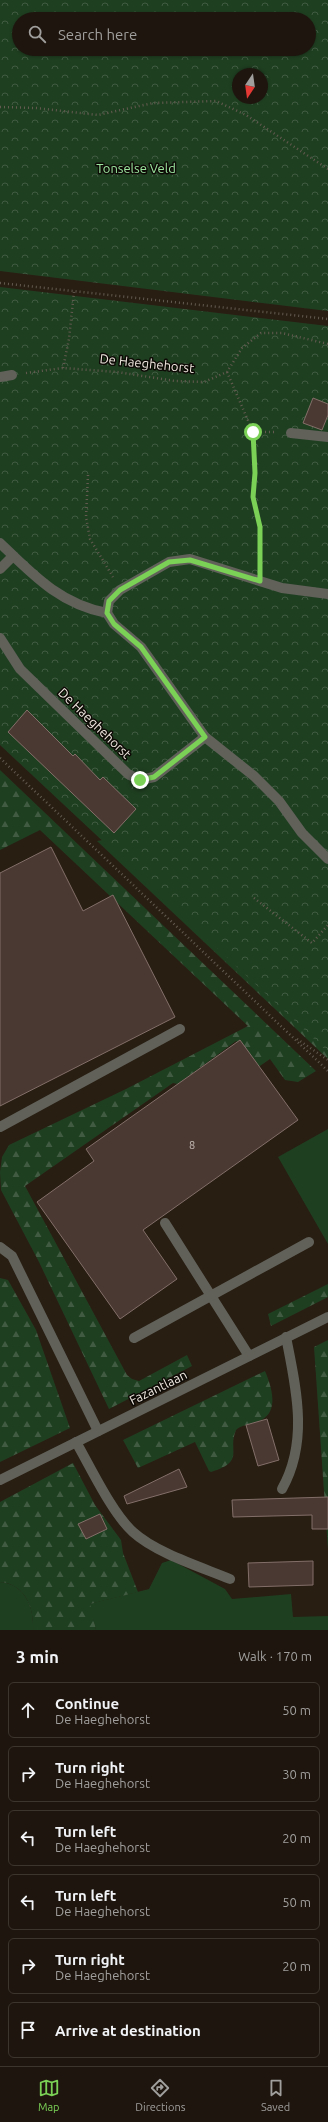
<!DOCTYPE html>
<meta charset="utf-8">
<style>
body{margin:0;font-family:Ubuntu,sans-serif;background:#261f17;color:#f1f3f6}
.compass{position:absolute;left:232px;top:68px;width:36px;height:36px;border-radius:50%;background:#1e160e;box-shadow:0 1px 3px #0004;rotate:193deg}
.stop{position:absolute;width:12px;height:12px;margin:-9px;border:3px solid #7ad156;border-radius:50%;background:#fff}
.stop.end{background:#7ad156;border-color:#fff;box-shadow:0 1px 4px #0008}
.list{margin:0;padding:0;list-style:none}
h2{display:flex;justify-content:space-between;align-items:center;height:52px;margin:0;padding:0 16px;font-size:17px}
h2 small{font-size:13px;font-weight:400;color:#a19f9e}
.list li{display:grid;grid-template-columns:26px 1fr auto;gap:12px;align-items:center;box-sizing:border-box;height:56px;margin:0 8px 8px;padding:0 8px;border:1px solid #3c352e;border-radius:6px}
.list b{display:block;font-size:15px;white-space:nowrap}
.list p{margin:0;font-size:13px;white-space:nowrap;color:#a19f9e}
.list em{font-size:13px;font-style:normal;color:#a19f9e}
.icon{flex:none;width:22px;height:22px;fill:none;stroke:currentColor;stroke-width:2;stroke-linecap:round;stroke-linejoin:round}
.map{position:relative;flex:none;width:328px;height:1630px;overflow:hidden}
.search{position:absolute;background:#1e160e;box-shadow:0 1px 3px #0004;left:12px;right:12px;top:12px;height:44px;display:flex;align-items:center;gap:10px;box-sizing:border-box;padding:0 14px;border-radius:22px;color:#a19f9e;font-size:15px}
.sheet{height:436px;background:#1e160e}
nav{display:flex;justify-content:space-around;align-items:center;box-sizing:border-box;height:56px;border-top:1px solid #3c352e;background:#1e160e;font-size:11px;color:#a19f9e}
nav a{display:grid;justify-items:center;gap:2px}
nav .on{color:#7ad156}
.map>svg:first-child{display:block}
.green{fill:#1f3f21}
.forest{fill:url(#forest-firs)}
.park{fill:url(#park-crowns);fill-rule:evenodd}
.building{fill:#4a3833;stroke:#836f69}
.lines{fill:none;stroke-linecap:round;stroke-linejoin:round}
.path{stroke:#645b50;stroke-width:2.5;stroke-dasharray:1 3;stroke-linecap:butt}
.minor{stroke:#61615a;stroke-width:10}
.route{stroke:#7ad156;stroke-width:5}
.labels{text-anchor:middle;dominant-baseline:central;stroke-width:3;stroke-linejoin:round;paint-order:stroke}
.number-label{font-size:11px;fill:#c5bbb4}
.park-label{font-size:13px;fill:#9ce6a0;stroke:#0d0905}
.street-label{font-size:13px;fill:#eee7df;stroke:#0d0905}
</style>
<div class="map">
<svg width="328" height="1630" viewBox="0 0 328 1630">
<defs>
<pattern id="forest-firs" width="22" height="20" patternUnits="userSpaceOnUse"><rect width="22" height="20" fill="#1f3f21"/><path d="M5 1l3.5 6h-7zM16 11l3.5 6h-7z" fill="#405b41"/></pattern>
<pattern id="park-crowns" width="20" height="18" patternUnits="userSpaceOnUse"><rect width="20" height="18" fill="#1f3f21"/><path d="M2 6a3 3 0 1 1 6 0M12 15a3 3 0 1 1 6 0" fill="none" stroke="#405b41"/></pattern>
</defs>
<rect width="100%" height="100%" fill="#281e12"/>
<!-- green -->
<g class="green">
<path d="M 328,1129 L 328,1244 L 278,1157 Z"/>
<path d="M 171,1560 L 225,1589 L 232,1599 L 291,1594 L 293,1617 L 328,1616 L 328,1630 L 96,1630 L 89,1604 L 149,1589 L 162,1563 Z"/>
<path d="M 0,1582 C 25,1584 34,1607 33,1630 L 0,1630 Z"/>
</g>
<!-- forest -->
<g class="forest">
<path d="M 0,770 L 316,1071 L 298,1082 L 285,1080 L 270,1059 L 257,1068 L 236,1041 L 178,1084 L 173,1083 L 25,1186 L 127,1375 L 132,1379 L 139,1381 L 187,1355 L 192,1366 L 109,1409 L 39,1262 L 1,1190 L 0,1172 L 2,1157 L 9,1145 L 126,1089 L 248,1026 L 40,830 L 0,850 Z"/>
<path d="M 108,839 L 328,1009 L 328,1059 L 97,841 Z"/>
<path d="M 0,1278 L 8,1280 L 36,1330 L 70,1428 L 0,1462 Z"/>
<path d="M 328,1284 L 328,1297 L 271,1326 L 268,1314 Z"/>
<path d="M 328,1340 L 328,1550 L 314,1347 Z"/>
<path d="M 265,1371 C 271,1385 279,1409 263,1419 C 255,1424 243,1424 236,1430 C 227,1451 246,1461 211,1472 L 209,1471 L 195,1442 L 138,1468 L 123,1440 Z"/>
<path d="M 73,1463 L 95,1505 L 121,1540 L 123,1553 L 138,1592 L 90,1604 L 96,1630 L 33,1630 C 34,1607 25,1584 0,1582 L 0,1502 Z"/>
</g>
<!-- park -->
<g class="park">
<path d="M 0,0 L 328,0 L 328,311 L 0,271 ZM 19,19 L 309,19 L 309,49 L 19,49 ZM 238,74 L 262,74 L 262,98 L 238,98 Z"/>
<path d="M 0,287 L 328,326 L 328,1052 L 0,745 Z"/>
</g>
<!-- building -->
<g class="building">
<path d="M 313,398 L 328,404 L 328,415 L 322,430 L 303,423 Z"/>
<path d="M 27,710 L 73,756 L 75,754 L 100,780 L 103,777 L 136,809 L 114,833 L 8,732 Z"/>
<path d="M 51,847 L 83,911 L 113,895 L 175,1017 L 0,1106 L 0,873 Z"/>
<path d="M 240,1040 L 298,1120 L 143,1230 L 177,1279 L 120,1319 L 37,1202 L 94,1161 L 86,1149 Z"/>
<path d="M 267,1419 L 279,1460 L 258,1466 L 246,1425 Z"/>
<path d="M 179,1469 L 187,1487 L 127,1504 L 124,1496 Z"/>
<path d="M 328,1497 L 328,1529 L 312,1529 L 312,1515 L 233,1517 L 232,1500 Z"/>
<path d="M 100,1514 L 107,1529 L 86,1539 L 78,1524 Z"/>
<path d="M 313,1561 L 313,1585 L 249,1587 L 248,1563 Z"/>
</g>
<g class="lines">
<!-- path -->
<g class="path">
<path d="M 0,107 L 36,108 L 98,115 L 153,103 L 216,101 L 246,115 L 328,169"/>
<path d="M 0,283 L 328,319"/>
<path d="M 63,368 L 69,339 L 74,292"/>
<path d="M 227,372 L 253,432 L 255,473 L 253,497 L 260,527 L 260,565"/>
<path d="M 26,373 L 63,368 L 117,372 L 175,381 L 204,382 L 227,372 L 242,348 L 261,333 L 282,333 L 328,344"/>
<path d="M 253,432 L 277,432"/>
<path d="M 88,475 L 86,517 L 90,539 L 113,577"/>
<path d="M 0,758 L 328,1071"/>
<path d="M 254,898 L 312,943 L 328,925"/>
<path d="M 297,1039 L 328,1060"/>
</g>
<!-- minor -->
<g class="minor">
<path d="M 0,377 L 12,375"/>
<path d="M 291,433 L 328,437"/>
<path d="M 0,543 C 33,575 60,604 107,613"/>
<path d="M 0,569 L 13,556"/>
<path d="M 328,594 L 282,588 L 190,559 L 169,562 L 120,590 L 109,601 L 107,613 L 114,624 L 141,647 L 205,737 L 254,776 L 279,801 L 302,833 L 328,859"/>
<path d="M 0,638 L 20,669 L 128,774 L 140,780 L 154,777 L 205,737"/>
<path d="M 0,1127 L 180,1029"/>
<path d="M 165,1223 L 249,1356"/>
<path d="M 0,1247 L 12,1256 L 98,1431"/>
<path d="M 134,1338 L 309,1242"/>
<path d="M 76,1442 C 91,1468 112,1513 133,1532 C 156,1553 201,1567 230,1579"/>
<path d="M 0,1480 L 328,1317"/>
<path d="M 282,1489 C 309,1441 296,1388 286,1337"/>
</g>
</g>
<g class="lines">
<!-- route -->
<path class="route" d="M 140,780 L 154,777 L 205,737 L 141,647 L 114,624 L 107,613 L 109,601 L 120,590 L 169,562 L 190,560 L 260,581 L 260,527 L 253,497 L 255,473 L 253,432"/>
</g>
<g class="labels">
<!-- number labels -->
<g class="number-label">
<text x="192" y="1145">8</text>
</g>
<!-- park labels -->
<g class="park-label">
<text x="136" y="168">Tonselse Veld</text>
</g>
<!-- street labels -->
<g class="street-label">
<text transform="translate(147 363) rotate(6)">De Haeghehorst</text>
<text transform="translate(95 723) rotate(44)">De Haeghehorst</text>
<text transform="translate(158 1387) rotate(-26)">Fazantlaan</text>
</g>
</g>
</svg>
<svg class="compass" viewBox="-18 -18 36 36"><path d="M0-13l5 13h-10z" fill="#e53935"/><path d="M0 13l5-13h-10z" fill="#a19f9e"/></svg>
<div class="stop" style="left:253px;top:432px"></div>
<div class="stop end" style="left:140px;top:780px"></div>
<div class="search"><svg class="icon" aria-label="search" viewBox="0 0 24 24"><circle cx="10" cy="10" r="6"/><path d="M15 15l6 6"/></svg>Search here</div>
</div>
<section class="sheet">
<h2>3 min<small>Walk · 170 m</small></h2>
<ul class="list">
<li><svg class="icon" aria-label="ahead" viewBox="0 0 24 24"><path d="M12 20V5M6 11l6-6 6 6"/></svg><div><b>Continue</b><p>De Haeghehorst</p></div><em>50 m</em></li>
<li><svg class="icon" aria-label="right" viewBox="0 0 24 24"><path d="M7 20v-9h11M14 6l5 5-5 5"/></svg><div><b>Turn right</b><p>De Haeghehorst</p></div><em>30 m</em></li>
<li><svg class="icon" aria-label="left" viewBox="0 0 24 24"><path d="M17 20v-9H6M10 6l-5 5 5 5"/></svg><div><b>Turn left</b><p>De Haeghehorst</p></div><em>20 m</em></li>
<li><svg class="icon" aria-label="left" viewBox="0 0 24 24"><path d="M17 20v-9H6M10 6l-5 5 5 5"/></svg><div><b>Turn left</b><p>De Haeghehorst</p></div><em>50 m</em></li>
<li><svg class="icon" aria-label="right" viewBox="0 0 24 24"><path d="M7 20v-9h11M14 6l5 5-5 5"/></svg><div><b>Turn right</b><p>De Haeghehorst</p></div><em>20 m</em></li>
<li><svg class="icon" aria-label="arrive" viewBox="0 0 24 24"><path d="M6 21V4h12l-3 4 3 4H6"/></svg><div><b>Arrive at destination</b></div></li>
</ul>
</section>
<nav>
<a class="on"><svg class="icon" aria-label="map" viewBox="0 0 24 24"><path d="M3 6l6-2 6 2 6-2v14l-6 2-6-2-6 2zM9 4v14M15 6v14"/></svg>Map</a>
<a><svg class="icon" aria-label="directions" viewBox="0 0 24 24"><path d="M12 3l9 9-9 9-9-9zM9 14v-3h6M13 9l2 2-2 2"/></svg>Directions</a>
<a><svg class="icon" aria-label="saved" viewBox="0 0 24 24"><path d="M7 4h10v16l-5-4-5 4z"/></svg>Saved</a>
</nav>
